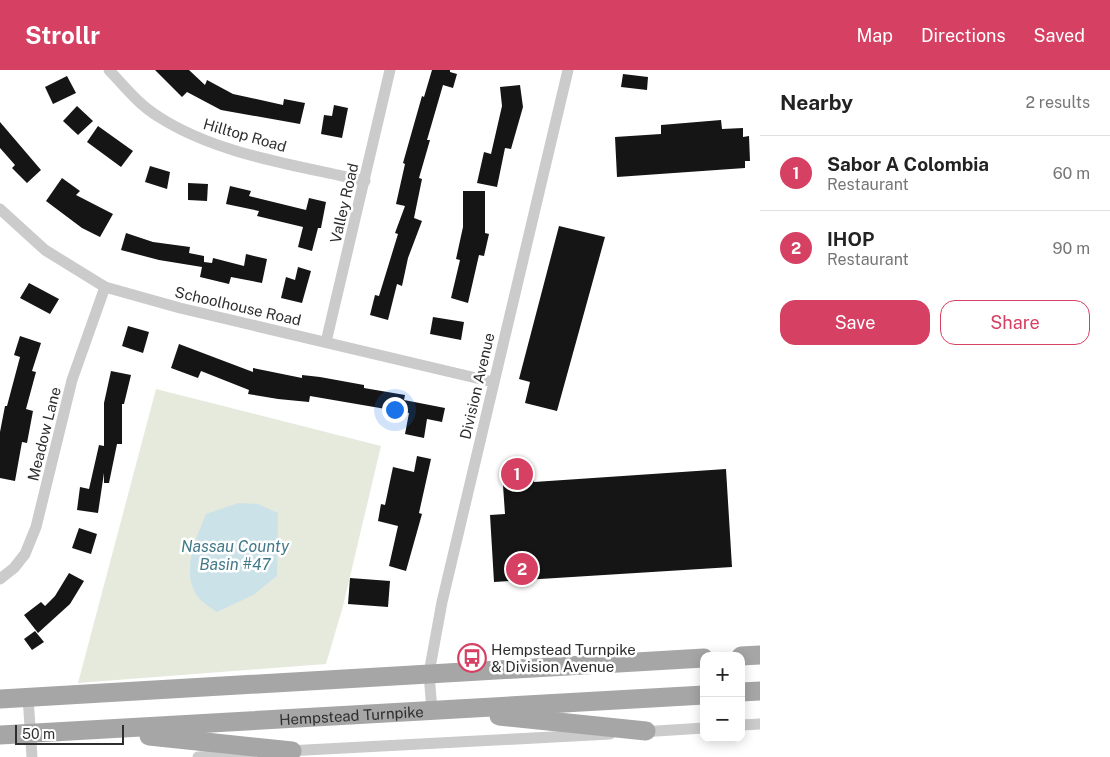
<!DOCTYPE html>
<meta charset="utf-8">
<style>
body{margin:0;font-family:"Public Sans",sans-serif;background:#f2f2f2;color:#222}
.controls{position:absolute;right:15px;bottom:15px;display:grid;overflow:hidden;border-radius:10px;box-shadow:0 2px 12px #0003}
.controls button{width:45px;height:45px;display:grid;place-items:center;padding:0;border:0;border-bottom:1px solid #e0e0e0;background:#fff;color:#222;font:25px sans-serif}
.scale{position:absolute;left:15px;bottom:12px;width:109px;box-sizing:border-box;padding-left:5px;border:2px solid #2e2e2e;border-top:0;font-size:14px;line-height:18px;white-space:nowrap;color:#2e2e2e;-webkit-text-stroke:4px #fff;paint-order:stroke}
.you{position:absolute;left:394px;top:339px;width:18px;height:18px;margin:-12px;border:4px solid #fff;border-radius:50%;background:#1a73e8;box-shadow:0 0 0 8px #1a73e833}
.badge{display:grid;place-items:center;width:32px;height:32px;border-radius:50%;background:#d54063;color:#fff;font-size:16px;font-weight:700}
.pin{position:absolute;translate:-50% -50%;border:2px solid #fff;box-shadow:0 1px 5px #0006}
.list{margin:0;padding:0;list-style:none}
h2{display:flex;justify-content:space-between;align-items:center;height:65px;margin:0;padding:0 20px;font-size:21px}
h2 small{font-size:16px;font-weight:400;color:#767676}
.list li{display:grid;grid-template-columns:32px 1fr auto;gap:15px;align-items:center;box-sizing:border-box;height:75px;padding:0 20px;border-top:1px solid #e0e0e0}
.list b{display:block;font-size:19px;white-space:nowrap}
.list p{margin:0;font-size:16px;white-space:nowrap;color:#767676}
.list em{font-size:16px;font-style:normal;color:#767676}
.actions{display:flex;gap:10px;padding:15px 20px}
.actions a{flex:1;padding:11px 0;border:1px solid #d54063;border-radius:15px;text-align:center;font-size:18px;color:#d54063}
.actions .main{background:#d54063;color:#fff}
.map{position:relative;flex:none;width:760px;height:687px;overflow:hidden}
header{display:flex;align-items:center;gap:30px;box-sizing:border-box;height:70px;padding:0 25px;background:#d54063;color:#fff}
header strong{font-size:24px}
nav{display:flex;gap:28px;margin-inline-start:auto;font-size:18px}
main{display:flex}
aside{flex:1;background:#fff}
.map>svg:first-child{display:block}
.green{fill:#e6eadd}
.water{fill:#cbe2e8}
.building{fill:#151515}
.lines{fill:none;stroke-linecap:round;stroke-linejoin:round}
.minor{stroke:#cbcbcb;stroke-width:11}
.primary{stroke:#a6a6a6;stroke-width:19}
.labels{text-anchor:middle;dominant-baseline:central;stroke-width:5;stroke-linejoin:round;paint-order:stroke}
.street-label{font-size:15px;fill:#2e2e2e;stroke:#fff}
.poi-label{font-size:15px;fill:#2e2e2e;stroke:#fff;text-anchor:start}
.water-label{font-size:16px;font-style:italic;fill:#437989;stroke:#fff}
</style>
<header>
<strong>Strollr</strong>
<nav><a>Map</a><a>Directions</a><a>Saved</a></nav>
</header>
<main>
<div class="map">
<svg width="760" height="687" viewBox="0 0 760 687">
<rect width="100%" height="100%" fill="#fff"/>
<!-- green -->
<path class="green" d="M 156,319 L 381,376 L 343,536 L 326,594 L 78,613 Z"/>
<!-- water -->
<path class="water" d="M 238,433 L 258,434 L 278,443 L 277,506 L 253,525 L 217,542 C 211,538 203,533 198,527 C 180,503 196,468 206,444 Z"/>
<!-- building -->
<g class="building">
<path d="M 155,0 L 189,0 L 205,15 L 207,10 L 233,24 L 283,35 L 284,29 L 305,33 L 300,54 L 221,40 L 187,22 L 182,27 Z"/>
<path d="M 432,0 L 450,0 L 450,2 L 457,4 L 453,18 L 443,15 L 427,70 L 430,70 L 419,108 L 422,109 L 414,148 L 422,151 L 408,188 L 402,216 L 397,214 L 388,250 L 370,245 L 375,225 L 379,226 L 398,164 L 395,163 L 405,136 L 396,134 L 405,94 L 403,93 L 422,26 L 424,27 Z"/>
<path d="M 623,4 L 648,7 L 647,20 L 621,17 Z"/>
<path d="M 67,6 L 76,23 L 53,34 L 45,17 Z"/>
<path d="M 520,15 L 523,37 L 511,79 L 505,78 L 497,117 L 477,113 L 484,82 L 491,84 L 502,36 L 500,17 Z"/>
<path d="M 334,35 L 348,38 L 342,68 L 321,64 L 324,45 L 332,46 Z"/>
<path d="M 77,36 L 93,51 L 78,65 L 63,51 Z"/>
<path d="M 721,50 L 722,59 L 743,58 L 743,67 L 749,66 L 750,91 L 745,91 L 745,98 L 617,107 L 615,67 L 661,64 L 661,55 Z"/>
<path d="M 0,52 L 41,100 L 27,113 L 12,98 L 15,95 L 0,78 Z"/>
<path d="M 98,56 L 133,81 L 121,97 L 87,72 Z"/>
<path d="M 150,96 L 170,102 L 167,119 L 145,112 Z"/>
<path d="M 62,108 L 80,121 L 76,125 L 113,144 L 100,167 L 82,158 L 46,131 Z"/>
<path d="M 188,113 L 208,114 L 207,131 L 188,130 Z"/>
<path d="M 230,116 L 251,121 L 249,126 L 306,140 L 309,128 L 326,132 L 321,158 L 318,158 L 312,181 L 298,177 L 303,157 L 257,146 L 259,141 L 226,134 Z"/>
<path d="M 463,121 L 485,121 L 485,163 L 489,164 L 484,186 L 479,185 L 468,233 L 451,228 L 460,190 L 456,189 L 463,157 Z"/>
<path d="M 559,156 L 605,167 L 557,341 L 525,333 L 530,312 L 519,309 Z"/>
<path d="M 126,163 L 153,172 L 190,177 L 189,183 L 204,186 L 204,192 L 212,193 L 213,188 L 244,196 L 246,184 L 267,189 L 262,213 L 231,207 L 229,214 L 200,207 L 202,197 L 159,190 L 121,180 Z"/>
<path d="M 298,197 L 311,201 L 302,233 L 281,228 L 286,207 L 295,210 Z"/>
<path d="M 29,213 L 59,229 L 50,244 L 20,228 Z"/>
<path d="M 433,247 L 464,252 L 461,270 L 430,264 Z"/>
<path d="M 128,256 L 149,262 L 143,283 L 122,276 Z"/>
<path d="M 20,266 L 41,273 L 32,301 L 36,302 L 26,339 L 33,341 L 27,373 L 22,372 L 15,411 L 0,408 L 0,362 L 5,336 L 7,336 L 20,287 L 14,285 Z"/>
<path d="M 179,274 L 253,302 L 253,298 L 302,308 L 302,305 L 320,307 L 364,315 L 364,318 L 405,325 L 404,330 L 445,338 L 442,352 L 427,349 L 424,368 L 405,364 L 409,343 L 310,326 L 309,332 L 278,329 L 248,324 L 249,320 L 201,301 L 198,308 L 171,298 Z"/>
<path d="M 111,301 L 131,305 L 124,334 L 122,334 L 122,374 L 117,374 L 109,413 L 104,413 L 104,403 L 98,443 L 77,440 L 80,417 L 89,419 L 99,375 L 104,376 L 104,333 Z"/>
<path d="M 417,386 L 431,389 L 419,443 L 422,444 L 406,501 L 389,496 L 398,456 L 378,451 L 381,434 L 385,435 L 393,397 L 414,402 Z"/>
<path d="M 726,399 L 732,497 L 494,512 L 490,445 L 505,444 L 502,401 L 533,400 L 534,412 Z"/>
<path d="M 79,458 L 97,464 L 91,484 L 72,478 Z"/>
<path d="M 69,503 L 84,511 L 70,534 L 38,563 L 24,545 L 41,532 L 45,536 L 55,526 Z"/>
<path d="M 350,508 L 390,511 L 388,537 L 348,534 Z"/>
<path d="M 35,561 L 44,572 L 32,580 L 24,569 Z"/>
</g>
<g class="lines">
<!-- minor -->
<g class="minor">
<path d="M 109,0 C 125,17 139,35 159,47 C 218,85 297,95 365,111"/>
<path d="M 0,139 L 45,180 L 105,217 L 180,238 L 493,312"/>
<path d="M 326,272 L 390,0"/>
<path d="M 0,509 L 14,498 L 25,484 L 36,457 L 72,310 L 105,217"/>
<path d="M 28,627 L 32,687"/>
<path d="M 432,641 L 429,603 L 442,532 L 568,0"/>
<path d="M 741,655 L 760,654"/>
<path d="M 641,662 L 704,658"/>
<path d="M 287,681 L 610,664"/>
<path d="M 198,687 L 251,684"/>
</g>
<!-- primary -->
<g class="primary">
<path d="M 741,586 L 760,585"/>
<path d="M 741,622 L 760,621"/>
<path d="M 0,629 L 704,588"/>
<path d="M 499,646 L 646,661"/>
<path id="s1" d="M 0,665 L 704,625"/>
<path d="M 149,666 L 292,681"/>
</g>
</g>
<!-- icons -->
<defs>
<symbol id="bus-ring" viewBox="-11 -11 22 22"><circle r="9.5" fill="#fff" stroke="#d54063" stroke-width="1.5"/><path d="M-5-6H5V4H4V6H2V4H-2V6H-4V4H-5ZM-3.5-4V0h7V-4ZM-3.5 1.2v1.5H-2V1.2ZM2 1.2v1.5H3.5V1.2Z" fill="#d54063"/></symbol>
</defs>
<g fill-rule="evenodd">
<use href="#bus-ring" x="456" y="572" width="32" height="32"/>
</g>
<g class="labels">
<!-- street labels -->
<g class="street-label">
<text transform="translate(245 65) rotate(16)">Hilltop Road</text>
<text transform="translate(344 133) rotate(-77)">Valley Road</text>
<text transform="translate(238 236) rotate(13)">Schoolhouse Road</text>
<text transform="translate(477 316) rotate(-77)">Division Avenue</text>
<text transform="translate(44 364) rotate(-76)">Meadow Lane</text>
<text stroke="none"><textPath href="#s1" startOffset="352">Hempstead Turnpike</textPath></text>
</g>
<!-- poi labels -->
<g class="poi-label">
<text x="491" y="579">Hempstead Turnpike<tspan x="491" dy="17">&amp; Division Avenue</tspan></text>
</g>
<!-- water labels -->
<g class="water-label">
<text x="235" y="476">Nassau County<tspan x="235" dy="18">Basin #47</tspan></text>
</g>
</g>
</svg>
<div class="controls">
<button>+</button>
<button>−</button>
</div>
<div class="scale">50 m</div>
<div class="you"></div>
<div class="pin badge" style="left:517px;top:404px">1</div>
<div class="pin badge" style="left:522px;top:499px">2</div>
</div>
<aside>
<h2>Nearby<small>2 results</small></h2>
<ul class="list">
<li><span class="badge">1</span><div><b>Sabor A Colombia</b><p>Restaurant</p></div><em>60 m</em></li>
<li><span class="badge">2</span><div><b>IHOP</b><p>Restaurant</p></div><em>90 m</em></li>
</ul>
<div class="actions"><a class="main">Save</a><a>Share</a></div>
</aside>
</main>
